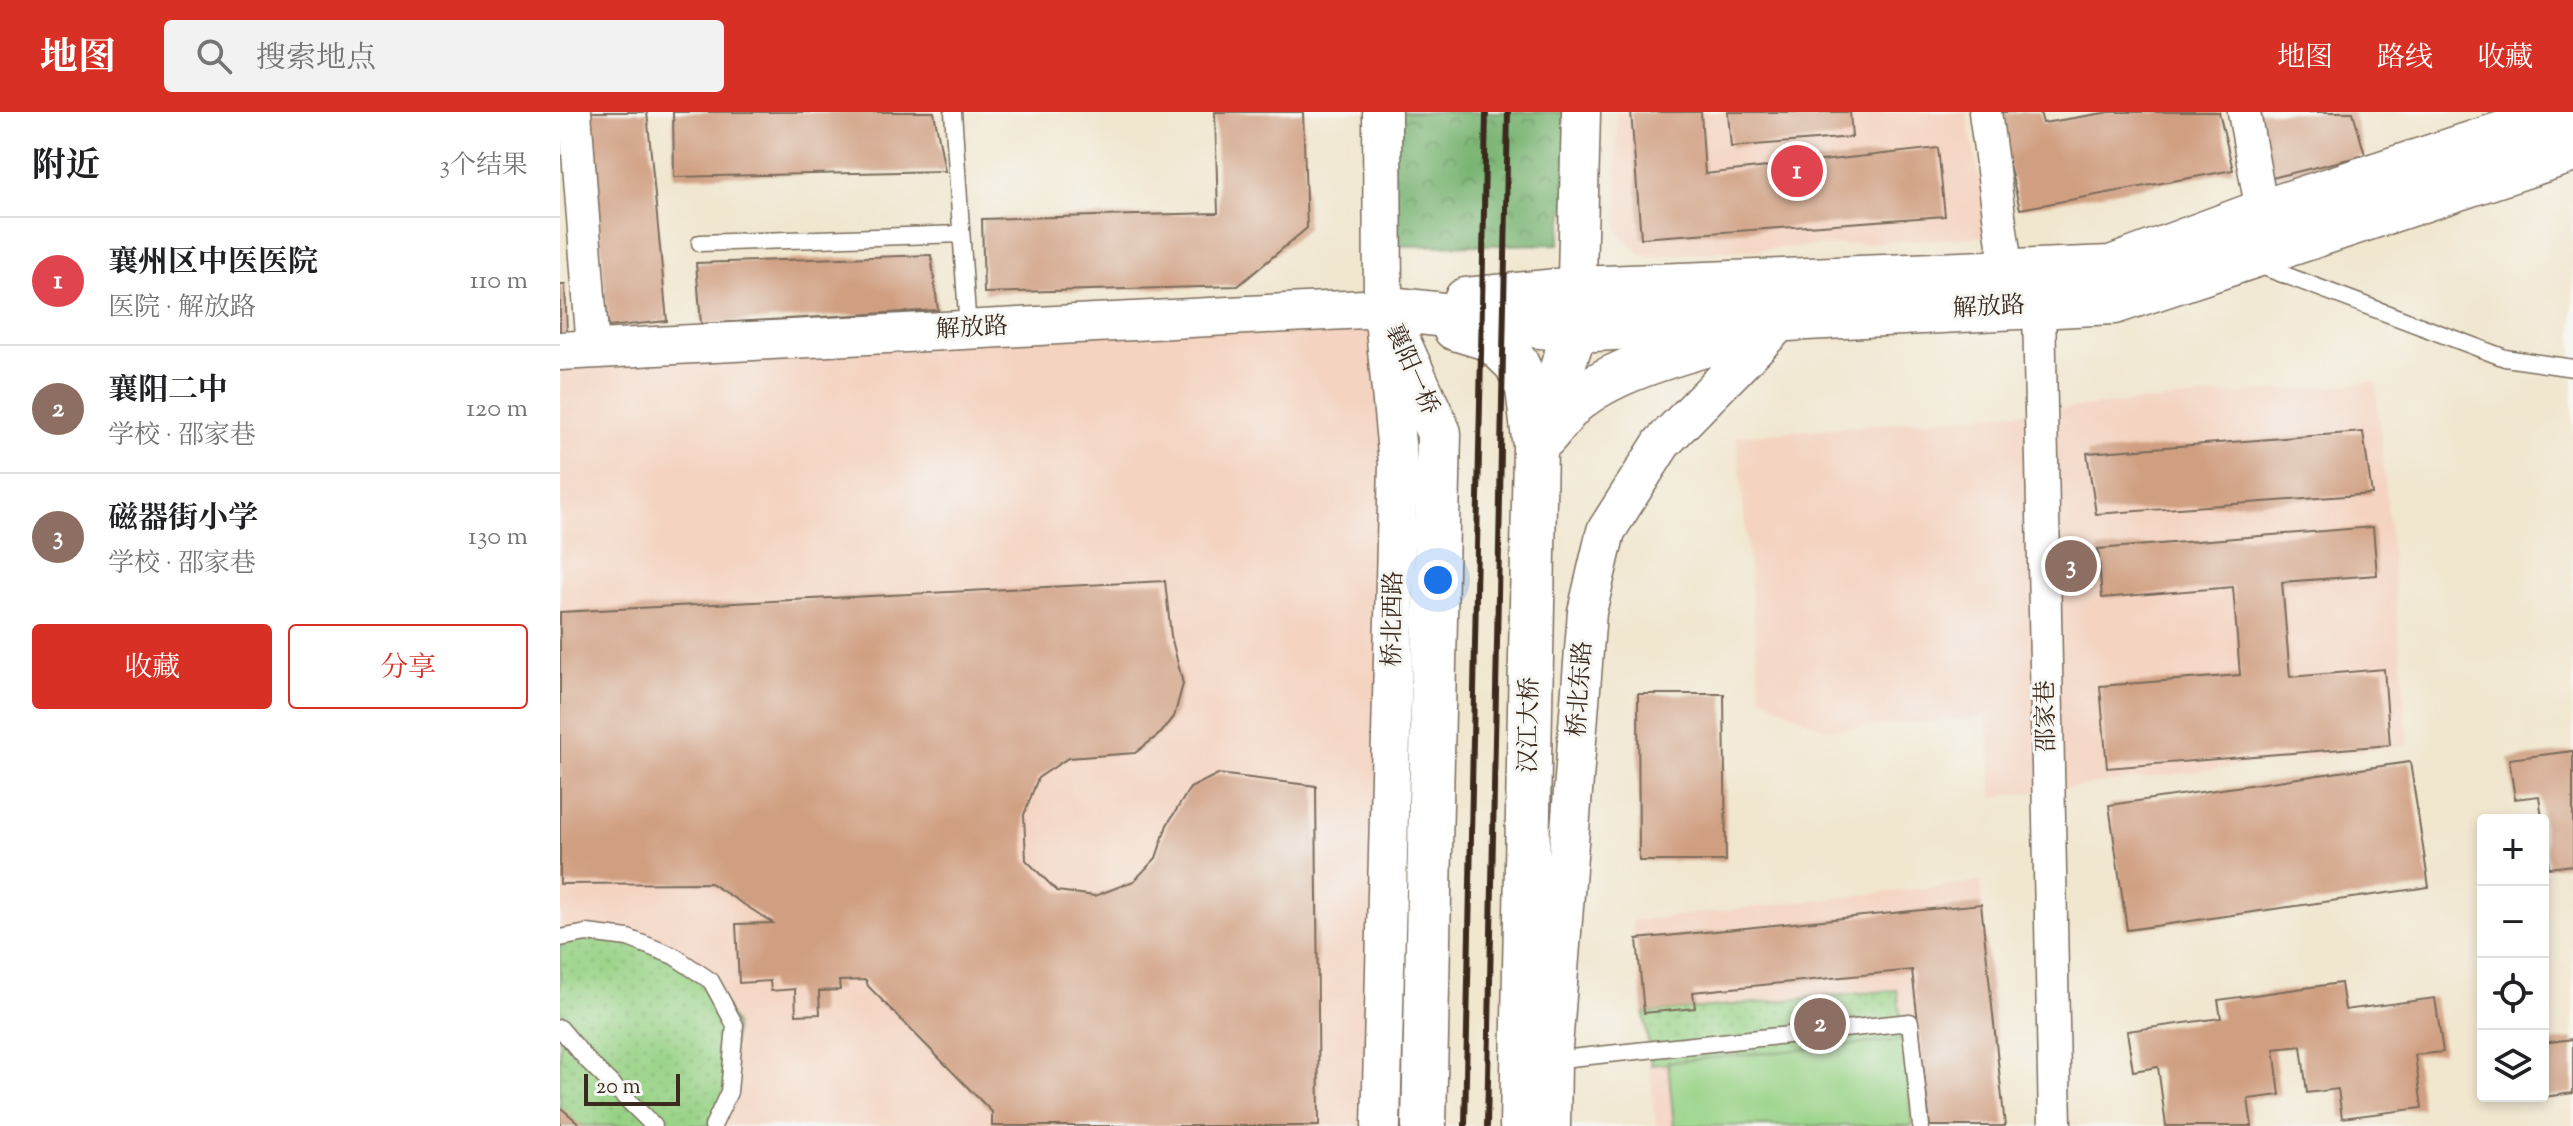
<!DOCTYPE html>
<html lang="zh">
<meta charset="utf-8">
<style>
body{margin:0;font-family:"Sorts Mill Goudy","Noto Serif SC",serif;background:#f2f2f2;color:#202124}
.controls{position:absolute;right:24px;bottom:24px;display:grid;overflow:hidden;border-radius:8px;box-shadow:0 4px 12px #0003}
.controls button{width:72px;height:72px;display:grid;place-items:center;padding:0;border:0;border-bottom:2px solid #e0e0e0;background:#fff;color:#202124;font:40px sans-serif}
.scale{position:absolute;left:24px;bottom:20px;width:96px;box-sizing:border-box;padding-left:8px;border:4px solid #3b2a1e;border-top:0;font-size:22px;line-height:28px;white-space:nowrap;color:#3b2a1e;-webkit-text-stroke:6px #f6f6f2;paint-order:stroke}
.you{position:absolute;left:878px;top:468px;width:28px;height:28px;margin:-20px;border:6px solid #fff;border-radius:50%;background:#1a73e8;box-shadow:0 0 0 12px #1a73e833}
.badge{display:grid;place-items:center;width:52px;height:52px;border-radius:50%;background:#d93025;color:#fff;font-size:26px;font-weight:700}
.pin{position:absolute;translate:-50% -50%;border:4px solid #fff;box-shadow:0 2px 8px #0006}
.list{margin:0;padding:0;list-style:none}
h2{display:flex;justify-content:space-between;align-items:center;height:104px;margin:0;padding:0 32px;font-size:34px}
h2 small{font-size:26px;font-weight:400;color:#757577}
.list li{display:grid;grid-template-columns:52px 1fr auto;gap:24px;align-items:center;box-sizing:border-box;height:128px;padding:0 32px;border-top:2px solid #e0e0e0}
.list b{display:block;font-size:30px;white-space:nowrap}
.list p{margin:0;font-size:26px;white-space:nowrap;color:#757577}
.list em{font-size:26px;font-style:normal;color:#757577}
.actions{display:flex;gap:16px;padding:24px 32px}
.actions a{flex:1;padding:18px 0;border:2px solid #d93025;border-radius:8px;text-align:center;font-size:28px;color:#d93025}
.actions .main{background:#d93025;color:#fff}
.icon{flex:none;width:44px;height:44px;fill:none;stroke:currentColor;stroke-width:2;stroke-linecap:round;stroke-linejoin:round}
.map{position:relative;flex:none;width:2013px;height:1014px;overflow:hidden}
header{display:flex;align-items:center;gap:48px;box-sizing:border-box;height:112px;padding:0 40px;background:#d93025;color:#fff}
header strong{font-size:38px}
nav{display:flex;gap:44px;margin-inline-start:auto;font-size:28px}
.search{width:560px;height:72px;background:#f2f2f2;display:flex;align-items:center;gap:20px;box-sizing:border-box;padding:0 28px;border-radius:8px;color:#757577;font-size:30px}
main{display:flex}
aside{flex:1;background:#fff}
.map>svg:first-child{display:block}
.built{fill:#f4d3c0}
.forest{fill:url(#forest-crowns);stroke:#5a6f48;stroke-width:2}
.park{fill:url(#park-dots);stroke:#697e52;stroke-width:2}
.garden{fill:#97d285;stroke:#697e52;stroke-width:2}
.building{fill:#d09f81}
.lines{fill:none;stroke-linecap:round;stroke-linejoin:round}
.service-casing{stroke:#7b6c5c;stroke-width:19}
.minor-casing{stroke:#7b6c5c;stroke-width:35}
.tertiary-casing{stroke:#7b6c5c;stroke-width:41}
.secondary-casing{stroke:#7b6c5c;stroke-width:47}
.service{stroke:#fff;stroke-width:16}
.minor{stroke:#fff;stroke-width:32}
.tertiary{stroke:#fff;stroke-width:38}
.secondary{stroke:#fff;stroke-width:44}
.rail{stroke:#3b2a1e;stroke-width:6}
.labels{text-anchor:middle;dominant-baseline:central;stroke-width:6;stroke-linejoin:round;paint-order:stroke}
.street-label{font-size:24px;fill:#3b2a1e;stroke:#f6f6f2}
</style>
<header>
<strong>地图</strong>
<div class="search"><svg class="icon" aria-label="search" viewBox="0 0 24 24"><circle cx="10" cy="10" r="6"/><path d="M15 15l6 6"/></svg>搜索地点</div>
<nav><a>地图</a><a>路线</a><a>收藏</a></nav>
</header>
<main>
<aside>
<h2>附近<small>3个结果</small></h2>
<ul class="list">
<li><span class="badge" style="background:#e0444e">1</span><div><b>襄州区中医医院</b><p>医院 · 解放路</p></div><em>110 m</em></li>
<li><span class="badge" style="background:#8d6e63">2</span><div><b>襄阳二中</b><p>学校 · 邵家巷</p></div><em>120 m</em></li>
<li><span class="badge" style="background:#8d6e63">3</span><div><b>磁器街小学</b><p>学校 · 邵家巷</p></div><em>130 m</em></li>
</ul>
<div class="actions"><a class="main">收藏</a><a>分享</a></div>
</aside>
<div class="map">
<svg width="2013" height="1014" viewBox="0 0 2013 1014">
<defs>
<pattern id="forest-crowns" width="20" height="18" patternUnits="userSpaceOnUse" patternTransform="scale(2)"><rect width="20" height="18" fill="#79b472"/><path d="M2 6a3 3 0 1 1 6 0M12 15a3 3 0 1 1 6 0" fill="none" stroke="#64935d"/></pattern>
<pattern id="park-dots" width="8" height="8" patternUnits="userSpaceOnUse" patternTransform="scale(2)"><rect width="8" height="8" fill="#97d285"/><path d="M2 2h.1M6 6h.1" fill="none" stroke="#83b472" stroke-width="1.8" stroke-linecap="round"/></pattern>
</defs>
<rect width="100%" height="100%" fill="#f6f6f2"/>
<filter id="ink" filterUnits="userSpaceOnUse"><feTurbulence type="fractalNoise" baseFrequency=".0125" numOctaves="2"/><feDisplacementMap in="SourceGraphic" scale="16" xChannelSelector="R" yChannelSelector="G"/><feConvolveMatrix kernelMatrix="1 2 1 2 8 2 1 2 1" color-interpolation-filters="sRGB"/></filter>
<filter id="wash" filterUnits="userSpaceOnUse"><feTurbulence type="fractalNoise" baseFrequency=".006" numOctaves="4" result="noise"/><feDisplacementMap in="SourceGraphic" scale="32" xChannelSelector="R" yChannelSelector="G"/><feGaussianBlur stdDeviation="1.8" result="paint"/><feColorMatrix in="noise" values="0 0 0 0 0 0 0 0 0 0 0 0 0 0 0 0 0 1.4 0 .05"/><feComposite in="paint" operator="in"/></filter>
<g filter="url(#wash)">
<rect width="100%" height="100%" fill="#f1e6ce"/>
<!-- built -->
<g class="built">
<path d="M 1056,0 L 1406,0 L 1431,124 L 1083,144 L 1058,119 Z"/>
<path d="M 823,196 L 821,1014 L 0,1014 L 0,239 Z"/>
<path d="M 1816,270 L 1849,633 L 1433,685 L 1427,605 L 1266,618 L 1201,585 L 1177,324 Z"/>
<path d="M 1420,770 L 1448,1014 L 1096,1014 L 1072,809 Z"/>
</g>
<!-- forest -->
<path class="forest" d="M 822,0 L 1021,0 L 999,132 L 836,134 Z"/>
<!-- park -->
<g class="park">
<path d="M 0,826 L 68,826 L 151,869 L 175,913 L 169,980 L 153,1014 L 0,1014 Z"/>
<path d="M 1337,878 L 1344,928 L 1091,953 L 1084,901 Z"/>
</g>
<!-- garden -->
<path class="garden" d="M 1344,928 L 1352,1014 L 1114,1014 L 1108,950 Z"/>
<g id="blocks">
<!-- building -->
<g class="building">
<path d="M 29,0 L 87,0 L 107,209 L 48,215 Z"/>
<path d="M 113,0 L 374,0 L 385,59 L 114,65 Z"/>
<path d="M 655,0 L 743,0 L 747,116 L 678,174 L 424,181 L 422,107 L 658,101 Z"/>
<path d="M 1071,0 L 1141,0 L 1145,62 L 1378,36 L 1385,104 L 1081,126 Z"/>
<path d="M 1168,0 L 1290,0 L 1292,25 L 1171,35 Z"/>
<path d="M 1436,0 L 1480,0 L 1483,11 L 1550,0 L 1659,0 L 1673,58 L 1460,97 Z"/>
<path d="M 1693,0 L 1793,0 L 1805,43 L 1708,67 Z"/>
<path d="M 371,143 L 378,198 L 141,212 L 136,151 Z"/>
<path d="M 0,173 L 5,173 L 7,222 L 0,222 Z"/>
<path d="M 1803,320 L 1812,382 L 1536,402 L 1527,341 Z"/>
<path d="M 1813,415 L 1817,463 L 1722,470 L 1730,565 L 1824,557 L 1830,633 L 1547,656 L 1540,574 L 1680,563 L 1673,475 L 1542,486 L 1538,437 Z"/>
<path d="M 605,469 L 611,524 L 623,572 L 614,605 L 601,621 L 575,641 L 508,646 L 478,666 L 464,703 L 466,748 L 497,779 L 535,784 L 574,769 L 596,746 L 607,713 L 630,676 L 658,662 L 756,674 L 759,1014 L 432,1014 L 432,1000 L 308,874 L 306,868 L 279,869 L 280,878 L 259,879 L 260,902 L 236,903 L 235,877 L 211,879 L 210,869 L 179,871 L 176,812 L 213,811 L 150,771 L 0,772 L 0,500 Z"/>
<path d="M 1078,582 L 1164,582 L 1166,749 L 1079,749 Z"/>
<path d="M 2013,639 L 2013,753 L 1989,756 L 1979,684 L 1955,687 L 1949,647 Z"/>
<path d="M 1850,650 L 1869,775 L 1567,818 L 1549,693 Z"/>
<path d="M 1421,792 L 1445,1014 L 1370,1014 L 1352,858 L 1133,880 L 1135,896 L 1084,901 L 1077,827 Z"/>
<path d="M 1781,871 L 1785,898 L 1875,886 L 1883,940 L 1855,943 L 1862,996 L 1782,1006 L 1778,977 L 1747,981 L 1741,934 L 1714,937 L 1720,983 L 1688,987 L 1692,1014 L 1606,1014 L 1598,955 L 1573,959 L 1567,919 L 1661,906 L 1658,888 Z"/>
<path d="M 2013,927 L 2013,981 L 1983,985 L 1983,931 Z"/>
<path d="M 0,995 L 22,1014 L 0,1014 Z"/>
</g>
</g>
</g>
<g filter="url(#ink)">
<use href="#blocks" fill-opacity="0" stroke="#7b6c5c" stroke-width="2"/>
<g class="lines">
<defs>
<g id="service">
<path d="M 393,0 L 408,218"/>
<path d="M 140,131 L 401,122"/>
<path d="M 1696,152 L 1945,246 L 2013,256"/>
<path d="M 0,826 L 27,821 L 68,826 L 114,844 L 151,869 L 175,913 L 169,980 L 153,1014"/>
<path d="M 0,916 L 27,948 L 94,1014"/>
<path d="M 992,948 L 1350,910 L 1361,1014"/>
</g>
<g id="minor">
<path d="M 15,0 L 33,237"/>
<path d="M 1425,0 L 1447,162"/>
<path d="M 1684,0 L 1702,100"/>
<path d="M 1479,194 L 1495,1014"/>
</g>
<g id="tertiary">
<path d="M 1016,207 L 1021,0"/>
<path d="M 0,239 L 823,196"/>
<path d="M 821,1014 L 838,352 L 823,196 L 822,0"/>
<path d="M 991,1014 L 992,948 L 1027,500 L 1046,419 L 1102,331 L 1223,207"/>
</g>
<g id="secondary">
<path d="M 906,188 L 1017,177 L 1551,156 L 1702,100 L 2009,0"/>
<path d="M 823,196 L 1015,218 L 1554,190 L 2013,38"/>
<path d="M 823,196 L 879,321 L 864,1014"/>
<path d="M 895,216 L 931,227 L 956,251 L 968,276 L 974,327"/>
<path d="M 984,325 C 994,314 1003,301 1013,291 C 1053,256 1120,241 1170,225"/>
<path d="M 962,1014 L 975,336 L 1015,218"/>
</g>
</defs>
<!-- service casing -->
<use href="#service" class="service-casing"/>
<!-- minor casing -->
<use href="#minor" class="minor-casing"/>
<!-- tertiary casing -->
<use href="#tertiary" class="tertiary-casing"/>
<!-- secondary casing -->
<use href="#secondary" class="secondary-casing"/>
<!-- service -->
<use href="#service" class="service"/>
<!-- minor -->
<use href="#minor" class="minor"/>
<!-- tertiary -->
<use href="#tertiary" class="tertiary"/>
<!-- secondary -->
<use href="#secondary" class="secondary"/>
<!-- rail -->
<g class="rail">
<path d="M 905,1014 L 926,0"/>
<path d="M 927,1014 L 948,0"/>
</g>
</g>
</g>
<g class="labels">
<!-- street labels -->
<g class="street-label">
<text transform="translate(1429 196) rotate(-3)">解放路</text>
<text transform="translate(412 217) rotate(-3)">解放路</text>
<text transform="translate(851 258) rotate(66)">襄阳一桥</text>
<text transform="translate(834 507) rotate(-89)">桥北西路</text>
<text transform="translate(1021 577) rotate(-86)">桥北东路</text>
<text transform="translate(1487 604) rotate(-91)">邵家巷</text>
<text transform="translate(970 613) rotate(-89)">汉江大桥</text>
</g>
</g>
</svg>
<div class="controls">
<button>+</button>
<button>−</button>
<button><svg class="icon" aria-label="locate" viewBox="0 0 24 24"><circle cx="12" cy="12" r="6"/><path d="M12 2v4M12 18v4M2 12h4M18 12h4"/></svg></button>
<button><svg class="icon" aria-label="layers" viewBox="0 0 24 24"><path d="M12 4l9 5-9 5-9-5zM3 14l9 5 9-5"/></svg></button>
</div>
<div class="scale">20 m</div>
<div class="you"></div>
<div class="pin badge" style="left:1237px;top:59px;background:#e0444e">1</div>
<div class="pin badge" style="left:1260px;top:912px;background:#8d6e63">2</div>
<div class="pin badge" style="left:1511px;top:454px;background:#8d6e63">3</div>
</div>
</main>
